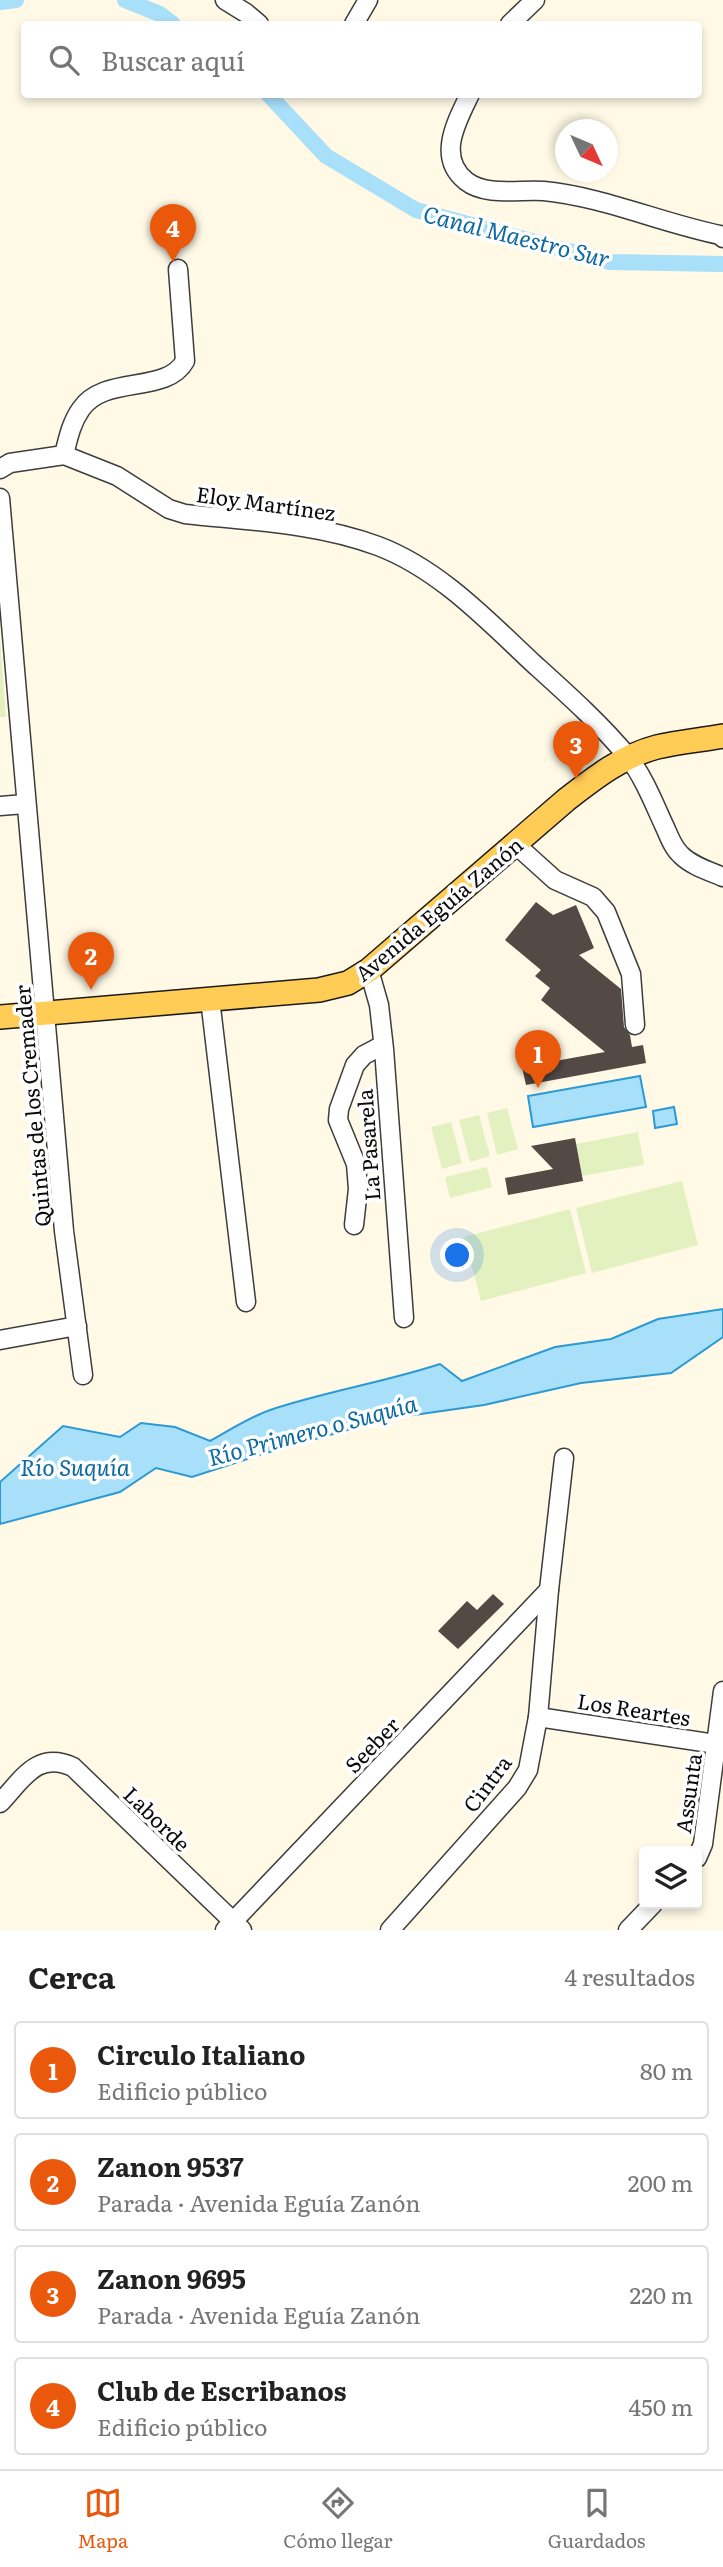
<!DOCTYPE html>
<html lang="es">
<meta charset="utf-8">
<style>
body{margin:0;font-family:Literata,serif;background:#f2f2f2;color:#222}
.controls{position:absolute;right:21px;bottom:21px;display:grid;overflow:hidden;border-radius:7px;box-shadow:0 4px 10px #0003}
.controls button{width:63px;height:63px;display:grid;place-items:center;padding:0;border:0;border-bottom:2px solid #e0e0e0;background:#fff;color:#222;font:35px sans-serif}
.compass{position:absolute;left:555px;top:119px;width:63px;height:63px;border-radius:50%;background:#fff;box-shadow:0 4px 10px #0003;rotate:134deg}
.you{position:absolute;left:458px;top:1256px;width:24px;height:24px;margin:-18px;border:5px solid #fff;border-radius:50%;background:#1a73e8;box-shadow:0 0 0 10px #1a73e833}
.badge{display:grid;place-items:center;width:46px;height:46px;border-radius:50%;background:#ea580c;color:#fff;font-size:23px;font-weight:700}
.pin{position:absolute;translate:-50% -58px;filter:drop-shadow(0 2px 4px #0008)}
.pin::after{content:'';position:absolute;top:37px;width:24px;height:21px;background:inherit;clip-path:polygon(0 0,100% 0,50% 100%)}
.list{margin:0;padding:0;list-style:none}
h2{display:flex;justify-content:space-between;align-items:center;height:91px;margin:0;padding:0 28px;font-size:30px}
h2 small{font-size:23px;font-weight:400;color:#767676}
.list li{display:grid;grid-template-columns:46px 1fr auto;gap:21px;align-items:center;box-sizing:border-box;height:98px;margin:0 14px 14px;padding:0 14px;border:2px solid #e0e0e0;border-radius:7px}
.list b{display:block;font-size:26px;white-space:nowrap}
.list p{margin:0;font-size:23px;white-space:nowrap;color:#767676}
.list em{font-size:23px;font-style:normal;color:#767676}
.icon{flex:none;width:38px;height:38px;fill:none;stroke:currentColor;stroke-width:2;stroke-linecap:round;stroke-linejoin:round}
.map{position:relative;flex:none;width:723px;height:1930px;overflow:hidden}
.search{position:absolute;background:#fff;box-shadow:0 4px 10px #0003;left:21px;right:21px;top:21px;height:77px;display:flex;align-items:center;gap:18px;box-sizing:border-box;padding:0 24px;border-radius:7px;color:#767676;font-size:26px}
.sheet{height:539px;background:#fff}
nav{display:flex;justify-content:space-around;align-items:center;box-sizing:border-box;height:98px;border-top:2px solid #e0e0e0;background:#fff;font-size:19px;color:#767676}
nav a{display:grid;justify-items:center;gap:4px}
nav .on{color:#ea580c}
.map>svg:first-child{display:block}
.pitch{fill:#e3f1c1}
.water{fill:#a8dff9;stroke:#2b9ad4;stroke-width:2}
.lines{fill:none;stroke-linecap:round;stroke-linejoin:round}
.canal{stroke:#a8dff9;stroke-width:16}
.building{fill:#534a46}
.minor-casing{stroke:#3d3d3d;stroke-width:21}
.major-casing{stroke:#1b1b1b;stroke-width:26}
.minor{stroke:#fff;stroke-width:18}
.major{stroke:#ffcc56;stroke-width:23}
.labels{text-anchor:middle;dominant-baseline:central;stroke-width:7;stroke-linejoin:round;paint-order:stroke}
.street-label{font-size:21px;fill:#0a0a0a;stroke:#fff}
.water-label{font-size:23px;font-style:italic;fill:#0e69a0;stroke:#fff}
</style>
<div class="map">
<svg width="723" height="1930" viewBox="0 0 723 1930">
<rect width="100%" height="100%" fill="#fff9e6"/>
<!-- pitch -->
<g class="pitch">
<path d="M 0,638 L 6,717 L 0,717 Z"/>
<path d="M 507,1108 L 518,1149 L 497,1155 L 487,1113 Z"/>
<path d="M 479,1115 L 490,1156 L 470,1162 L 459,1120 Z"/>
<path d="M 451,1122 L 462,1163 L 442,1169 L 431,1127 Z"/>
<path d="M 638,1132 L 644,1165 L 582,1176 L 576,1144 Z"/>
<path d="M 487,1167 L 492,1187 L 450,1198 L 445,1177 Z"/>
<path d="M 682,1181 L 698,1245 L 592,1273 L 576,1208 Z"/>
<path d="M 570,1209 L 586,1273 L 481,1301 L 464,1237 Z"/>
</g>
<!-- water -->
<g class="water">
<path d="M 640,1076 L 646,1107 L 533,1127 L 528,1096 Z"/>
<path d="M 674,1107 L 677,1124 L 655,1128 L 653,1111 Z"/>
<path d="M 723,1309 L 723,1337 L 671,1373 L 581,1383 L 484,1405 L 386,1419 L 266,1453 L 192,1477 L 156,1468 L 120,1492 L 0,1524 L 0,1482 L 63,1426 L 120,1437 L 141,1423 L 175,1427 L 210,1441 C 230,1430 251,1416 273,1409 C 328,1391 385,1382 440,1364 L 462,1381 L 555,1347 L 611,1339 L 658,1319 Z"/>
</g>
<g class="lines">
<!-- canal -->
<g class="canal">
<path d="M 125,0 L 160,14 L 173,24"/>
<path d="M 0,2 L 16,0"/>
<path d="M 268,94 L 326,156 L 416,210 L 610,262 L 723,264"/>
</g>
</g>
<!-- building -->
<g class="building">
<path d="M 536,902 L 553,915 L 576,905 L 594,948 L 579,955 L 621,989 L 624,1027 L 630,1035 L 632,1047 L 643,1045 L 646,1063 L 526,1085 L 522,1067 L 605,1052 L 541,1000 L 550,988 L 535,976 L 541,970 L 505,940 Z"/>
<path d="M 575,1138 L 583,1181 L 508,1195 L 505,1178 L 553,1169 L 531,1146 Z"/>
<path d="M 493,1594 L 504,1604 L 458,1649 L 438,1631 L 467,1601 L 477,1610 Z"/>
</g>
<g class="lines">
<defs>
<g id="minor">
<path d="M 225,0 L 246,13 L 259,24"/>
<path d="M 354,24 L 368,0"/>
<path d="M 510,24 L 535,0"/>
<path d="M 470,94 C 457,121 436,157 466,181 C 486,197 521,189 544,191 C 604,197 661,223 720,235 L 723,238"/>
<path d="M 64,455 C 68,439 71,423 81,409 C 105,374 166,395 185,361 L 178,269"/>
<path d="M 0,469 L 10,463 L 64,455 L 117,476 L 169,509 L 185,514 C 249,521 317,523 378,546 C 439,569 487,620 534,664 C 565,692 602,725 628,757 C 643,776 653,801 663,823 C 668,833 672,847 681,855 C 692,866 709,871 723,877"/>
<path d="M 0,498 L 64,1231 L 83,1375"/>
<path d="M 0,806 L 25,804"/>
<path d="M 515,844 L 555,880 L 593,897 L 606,912 L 631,974 L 635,1025"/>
<path d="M 369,970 L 379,1005 L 384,1049 L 404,1318"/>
<path d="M 210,999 L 246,1302"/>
<path d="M 354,1225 L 358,1189 L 356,1164 L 338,1120 L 339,1109 L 355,1065 L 364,1055 L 383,1045"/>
<path d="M 0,1340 L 77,1326"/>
<path d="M 538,1717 L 723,1745"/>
<path d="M 0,1803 C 22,1780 37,1750 73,1767 L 242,1930"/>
<path d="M 697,1858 L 703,1844 L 723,1691"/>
<path d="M 225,1930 L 549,1590"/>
<path d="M 390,1930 L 517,1788 L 528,1770 L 538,1717 L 549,1590 L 564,1458"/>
<path d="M 628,1930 L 653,1904"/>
</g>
<path id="major" d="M 0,1017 L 319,990 L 348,983 L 369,970 L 566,800 C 593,779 622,756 657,747 C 678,742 701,740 723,736"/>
</defs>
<!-- minor casing -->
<use href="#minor" class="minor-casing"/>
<!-- major casing -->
<use href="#major" class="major-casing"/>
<!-- minor -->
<use href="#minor" class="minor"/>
<!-- major -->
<use href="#major" class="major"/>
</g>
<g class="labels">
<!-- street labels -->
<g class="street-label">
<text transform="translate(266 502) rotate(8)">Eloy Martínez</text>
<text transform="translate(438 908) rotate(-40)">Avenida Eguía Zanón</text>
<text transform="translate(31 1106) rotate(-95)">Quintas de los Cremader</text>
<text transform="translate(367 1145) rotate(-94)">La Pasarela</text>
<text transform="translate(634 1708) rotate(9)">Los Reartes</text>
<text transform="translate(371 1744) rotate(-46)">Seeber</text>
<text transform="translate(486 1783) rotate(-53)">Cintra</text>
<text transform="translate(687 1793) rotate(-82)">Assunta</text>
<text transform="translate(158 1818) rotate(44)">Laborde</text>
</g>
<!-- water labels -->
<g class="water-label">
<text transform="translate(517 235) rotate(14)">Canal Maestro Sur</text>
<text transform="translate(312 1429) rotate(-15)">Río Primero o Suquía</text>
<text x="75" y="1466">Río Suquía</text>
</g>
</g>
</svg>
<div class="controls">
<button><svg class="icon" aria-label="layers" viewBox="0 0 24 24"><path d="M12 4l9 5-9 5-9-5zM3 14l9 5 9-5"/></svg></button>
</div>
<svg class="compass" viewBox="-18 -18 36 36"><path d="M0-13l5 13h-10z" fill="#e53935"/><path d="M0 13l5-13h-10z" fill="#767676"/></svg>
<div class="you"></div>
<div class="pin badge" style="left:538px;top:1088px">1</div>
<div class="pin badge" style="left:91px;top:990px">2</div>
<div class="pin badge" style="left:576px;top:779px">3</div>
<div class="pin badge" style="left:173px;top:262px">4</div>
<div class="search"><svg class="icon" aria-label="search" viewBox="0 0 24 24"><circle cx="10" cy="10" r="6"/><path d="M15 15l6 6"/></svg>Buscar aquí</div>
</div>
<section class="sheet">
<h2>Cerca<small>4 resultados</small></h2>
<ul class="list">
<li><span class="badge">1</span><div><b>Circulo Italiano</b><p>Edificio público</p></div><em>80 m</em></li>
<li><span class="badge">2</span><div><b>Zanon 9537</b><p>Parada · Avenida Eguía Zanón</p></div><em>200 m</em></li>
<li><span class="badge">3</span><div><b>Zanon 9695</b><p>Parada · Avenida Eguía Zanón</p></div><em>220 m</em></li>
<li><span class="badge">4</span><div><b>Club de Escribanos</b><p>Edificio público</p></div><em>450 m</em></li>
</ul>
</section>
<nav>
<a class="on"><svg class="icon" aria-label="map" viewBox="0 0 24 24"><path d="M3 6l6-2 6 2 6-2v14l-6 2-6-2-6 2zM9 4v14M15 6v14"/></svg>Mapa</a>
<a><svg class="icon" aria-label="directions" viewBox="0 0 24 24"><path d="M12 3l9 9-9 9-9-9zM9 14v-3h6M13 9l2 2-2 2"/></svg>Cómo llegar</a>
<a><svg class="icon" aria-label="saved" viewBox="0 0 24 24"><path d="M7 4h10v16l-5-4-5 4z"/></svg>Guardados</a>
</nav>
